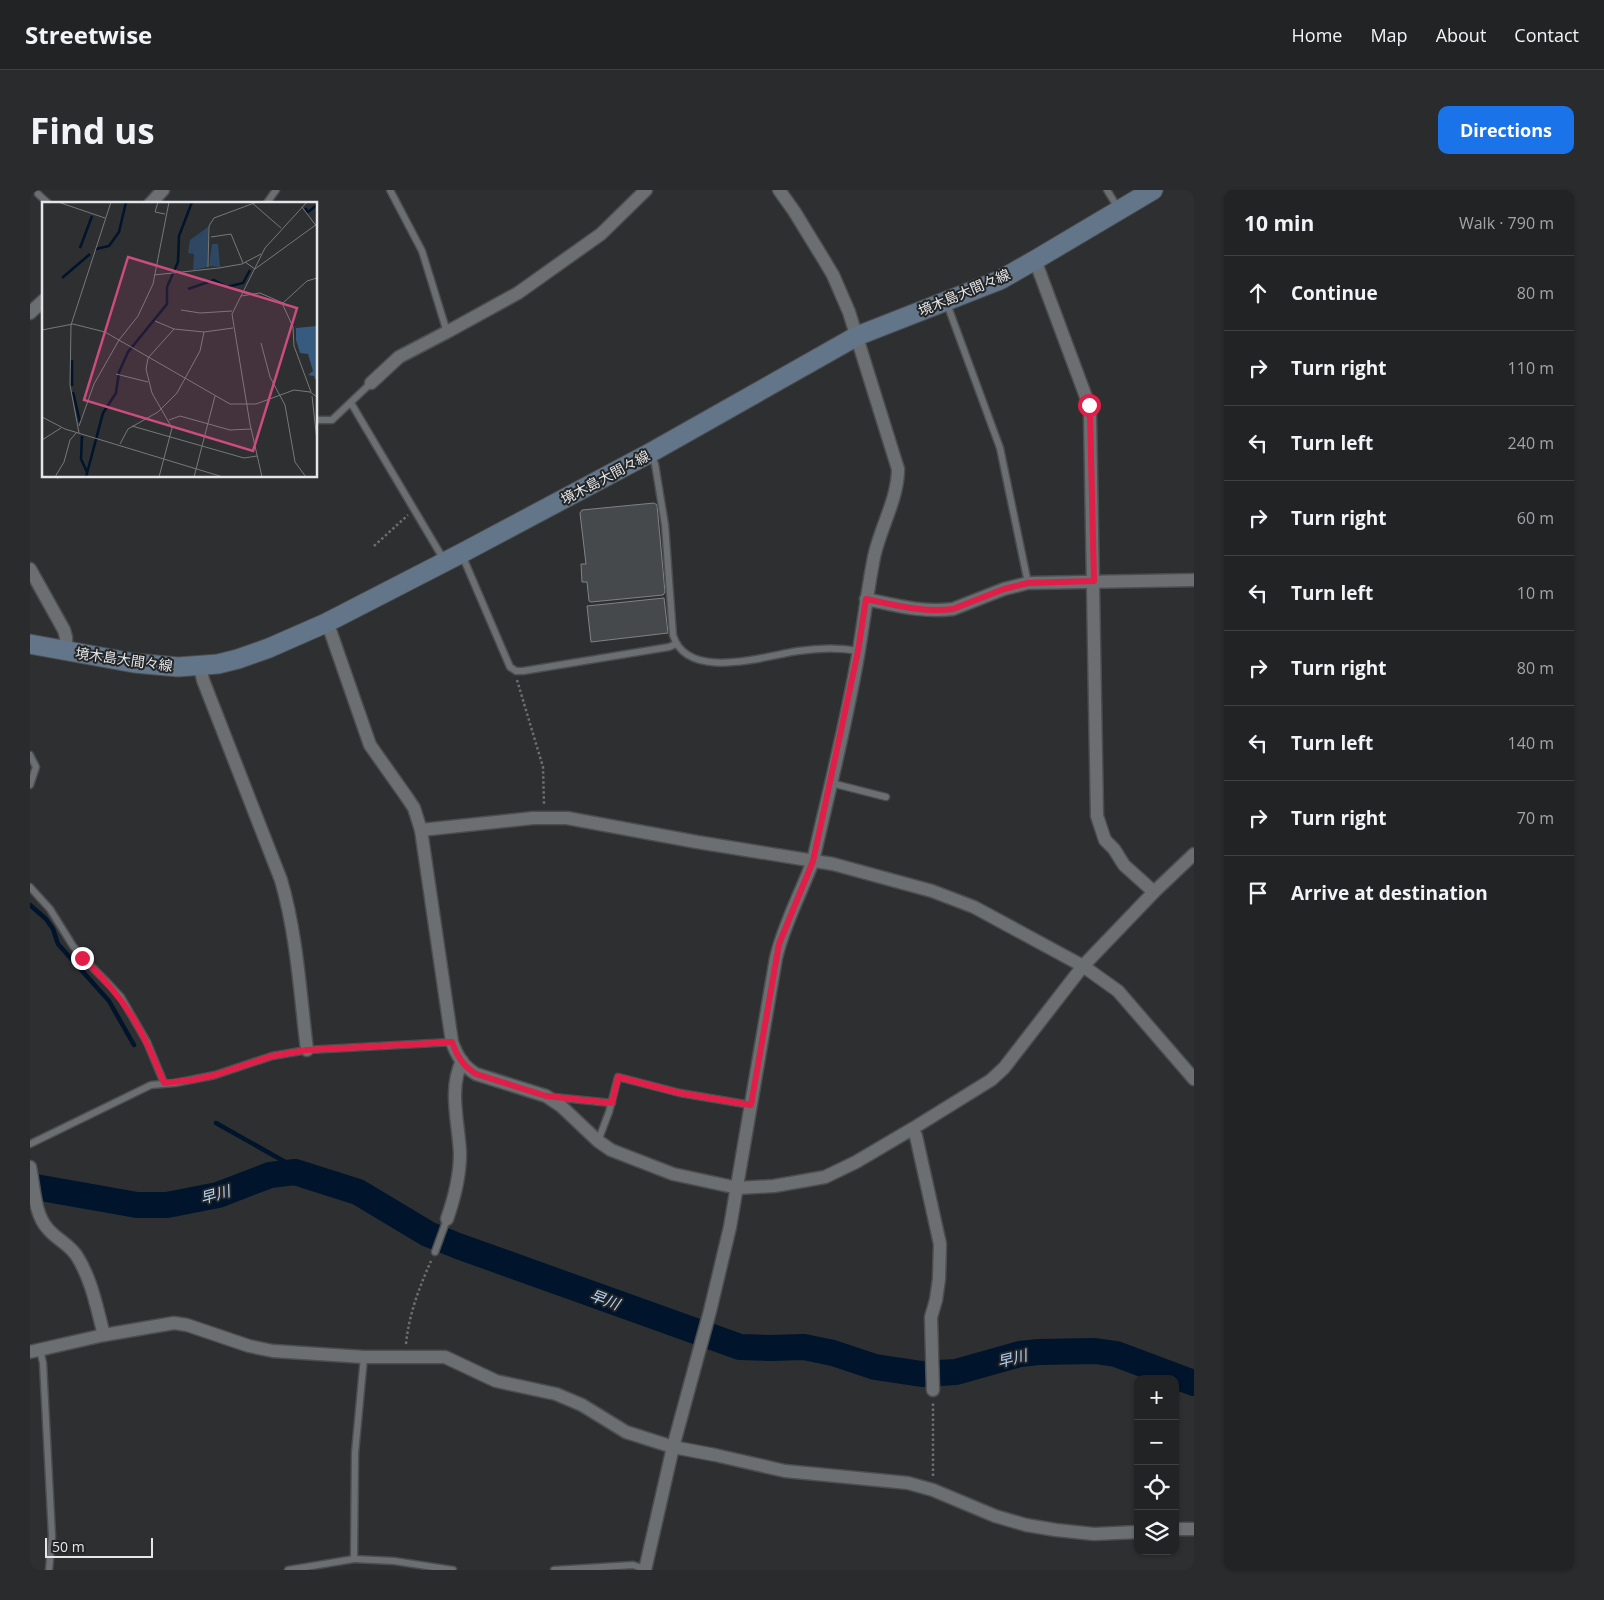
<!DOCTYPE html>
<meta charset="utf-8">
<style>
body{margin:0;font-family:"Open Sans","Noto Sans JP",sans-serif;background:#2a2b2d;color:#f1f3f6}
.controls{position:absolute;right:15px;bottom:15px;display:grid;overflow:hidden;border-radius:10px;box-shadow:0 1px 4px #0004}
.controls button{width:45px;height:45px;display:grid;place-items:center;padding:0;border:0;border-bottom:1px solid #3f4042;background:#222325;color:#f1f3f6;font:25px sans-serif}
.scale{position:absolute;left:15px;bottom:12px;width:108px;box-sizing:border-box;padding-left:5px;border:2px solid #e5e6e8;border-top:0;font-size:14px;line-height:18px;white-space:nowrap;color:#e5e6e8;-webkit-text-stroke:4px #232527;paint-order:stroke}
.stop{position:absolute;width:15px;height:15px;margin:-11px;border:4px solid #e11d48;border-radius:50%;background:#fff}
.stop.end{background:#e11d48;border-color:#fff;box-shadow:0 1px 5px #0008}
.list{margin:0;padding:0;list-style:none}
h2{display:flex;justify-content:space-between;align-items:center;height:65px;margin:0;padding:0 20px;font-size:21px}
h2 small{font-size:16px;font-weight:400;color:#a2a4a7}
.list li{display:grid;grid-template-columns:32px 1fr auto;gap:15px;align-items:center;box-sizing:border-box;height:75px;padding:0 20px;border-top:1px solid #3f4042}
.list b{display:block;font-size:19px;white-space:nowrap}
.list em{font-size:16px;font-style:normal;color:#a2a4a7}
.icon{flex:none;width:28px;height:28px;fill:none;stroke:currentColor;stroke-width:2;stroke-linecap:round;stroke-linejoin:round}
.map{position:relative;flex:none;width:1164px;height:1380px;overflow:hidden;border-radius:10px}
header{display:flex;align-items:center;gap:30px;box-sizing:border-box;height:70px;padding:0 25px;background:#222325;border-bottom:1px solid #3f4042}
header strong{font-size:24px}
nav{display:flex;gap:28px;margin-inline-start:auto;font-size:18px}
.intro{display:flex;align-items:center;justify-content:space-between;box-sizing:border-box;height:120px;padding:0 30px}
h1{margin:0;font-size:35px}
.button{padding:12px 22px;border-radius:10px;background:#1a73e8;color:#fff;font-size:18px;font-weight:700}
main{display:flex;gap:30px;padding:0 30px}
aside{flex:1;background:#222325;border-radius:10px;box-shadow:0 1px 4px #0004}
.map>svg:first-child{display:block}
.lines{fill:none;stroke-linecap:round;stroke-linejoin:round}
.stream{stroke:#00142c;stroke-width:4.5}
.river{stroke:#00142c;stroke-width:26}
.building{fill:#46494b;stroke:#808285}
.service-casing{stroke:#4b4d4f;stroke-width:9}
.minor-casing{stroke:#4b4d4f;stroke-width:15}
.secondary-casing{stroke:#4b4d4f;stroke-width:21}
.path{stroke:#6c6e70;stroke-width:2.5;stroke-dasharray:2.5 2.5;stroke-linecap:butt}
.service{stroke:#6c6f71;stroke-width:6}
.minor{stroke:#6c6f71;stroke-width:12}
.secondary{stroke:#627589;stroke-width:19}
.route{stroke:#e11d48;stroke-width:6}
.labels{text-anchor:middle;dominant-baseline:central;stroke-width:4;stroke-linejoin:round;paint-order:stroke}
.street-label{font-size:14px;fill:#e5e6e8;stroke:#232527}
.water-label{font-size:15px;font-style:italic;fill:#b4d5f9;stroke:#232527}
.inset-river{fill:none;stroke:#00142c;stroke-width:2.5}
.inset-road{fill:none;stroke:#77787a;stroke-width:1}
.view{fill:#cb4c7e;fill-opacity:0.15;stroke:#cb4c7e;stroke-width:2.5}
.inset-edge{fill:none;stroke:#e5e6e8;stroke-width:2.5}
</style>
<header>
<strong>Streetwise</strong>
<nav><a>Home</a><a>Map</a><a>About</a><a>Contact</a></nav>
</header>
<div class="intro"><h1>Find us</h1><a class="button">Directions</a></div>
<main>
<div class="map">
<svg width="1164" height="1380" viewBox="0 0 1164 1380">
<rect width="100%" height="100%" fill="#2d2f31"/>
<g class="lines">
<!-- stream -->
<g class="stream">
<path d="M 0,715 L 16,729 L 23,739 L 28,754 L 79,811 L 104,855"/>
<path d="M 186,933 L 257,973 L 265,982"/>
</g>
<!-- river -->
<path class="river" d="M 0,996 L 107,1015 L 137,1015 L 188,1005 L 240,985 L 265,982 L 328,1002 L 398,1044 L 428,1056 L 710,1157 L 740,1158 L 774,1157 L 803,1163 L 845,1177 L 892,1184 L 926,1182 L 990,1164 L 1009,1162 L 1065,1161 L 1086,1164 L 1164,1193"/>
</g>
<!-- building -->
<g class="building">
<path d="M 624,313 L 627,315 L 635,402 L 633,405 L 561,412 L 559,411 L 557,392 L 552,392 L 551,374 L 556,374 L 550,323 L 552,320 Z"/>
<path d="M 634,408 L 638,443 L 561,452 L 557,416 Z"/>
</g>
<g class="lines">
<defs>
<g id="service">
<path d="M 360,0 L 392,61 L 417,142"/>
<path d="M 1077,0 L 1088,18"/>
<path d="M 8,4 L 19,14"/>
<path d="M 236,14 L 246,0"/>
<path d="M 917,114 L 970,258 L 998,393"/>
<path d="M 321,213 L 414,370"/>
<path d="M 286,230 L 302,230 L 341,193"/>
<path d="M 621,265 L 625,274 L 635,335 L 643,445 C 657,492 734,466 768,461 C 788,458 808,457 829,461"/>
<path d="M 432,365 L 480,477 L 486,481 L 493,481 L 639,457 L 646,454"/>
<path d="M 0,565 L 6,577 L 0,595"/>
<path d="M 801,593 L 856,607"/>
<path d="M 0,697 L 20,719 L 43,756 L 52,767 L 78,793 L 91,807 L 117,852 L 134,893"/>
<path d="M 522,907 L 582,913"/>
<path d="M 568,951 L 579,922 L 588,887 L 650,903 L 721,915"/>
<path d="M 0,954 L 121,895 L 145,893 L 185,885 L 242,866 L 277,860 L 422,852"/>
<path d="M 405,1062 L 417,1029"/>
<path d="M 10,1160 L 13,1173 L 22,1346 L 19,1380"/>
<path d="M 324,1369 L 364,1371 L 423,1380"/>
<path d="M 258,1380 L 324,1369 L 325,1263 L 334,1167"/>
<path d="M 524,1380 L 603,1375 L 615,1379"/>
</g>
<g id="minor">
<path d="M 120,14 L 133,0"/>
<path d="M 1005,70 L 1059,215 L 1060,224 L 1067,626 L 1075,650 L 1084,659 L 1094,675 L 1124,702"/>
<path d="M 0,123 L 14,110"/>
<path d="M 341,193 L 369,167 L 417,142 L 488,103 L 571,44 L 616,0"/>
<path d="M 0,379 L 34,440 L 36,447 L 36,461"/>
<path d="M 836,409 C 865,415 893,423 923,419 L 974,399 L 998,393 L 1164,390"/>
<path d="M 296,433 L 301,443 L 340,555 L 376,606 L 384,618 L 391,640 L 422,852 C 427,866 433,876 446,884 L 516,906 L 531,916 L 568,951 L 581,960 L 643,984 L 708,998 L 744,996 L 795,987 L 826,972 L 882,939 L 961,890 L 974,878 L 1053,776 L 1124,702 L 1164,664"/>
<path d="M 170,476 L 173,490 L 251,690 C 267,745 270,803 277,860"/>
<path d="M 391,640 L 503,628 L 537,628 L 667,652 L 803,674 L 902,701 L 944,717 L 1053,776 L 1088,801 L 1164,889"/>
<path d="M 882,939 L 886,946 L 910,1054 L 909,1089 L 906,1110 L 901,1127 L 903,1200"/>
<path d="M 0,977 C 4,996 4,1024 18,1039 C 27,1050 41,1055 48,1068 C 62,1091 67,1119 74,1145"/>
<path d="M 417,1029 C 424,1009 430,986 430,964 C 429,934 418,900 432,871"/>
<path d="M 0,1162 L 74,1145 L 144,1133 L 157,1135 L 219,1156 L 243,1161 L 334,1167 L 415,1167 L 466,1191 L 526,1204 L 552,1215 L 596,1242 L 643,1257 L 685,1265 L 755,1281 L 878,1293 L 903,1300 L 965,1326 L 996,1335 L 1026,1340 L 1064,1344 L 1108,1342"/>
<path d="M 1145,1339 L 1164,1339"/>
<path d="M 615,1380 L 643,1257 L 680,1121 L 700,1037 L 746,768 C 754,734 771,703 783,671 C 799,601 817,531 829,460 C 834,429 838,398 844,367 C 850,338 868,309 868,279 L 819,122 L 803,85 L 791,65 L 764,21 L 749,0"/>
</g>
<path id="secondary" d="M 0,454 L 104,473 L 148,477 L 188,474 L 208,469 L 239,458 L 296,433 L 432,363 L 620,263 L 827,146 L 970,90 L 1005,70 L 1123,0"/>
</defs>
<!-- service casing -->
<use href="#service" class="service-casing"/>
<!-- minor casing -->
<use href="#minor" class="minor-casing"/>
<!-- secondary casing -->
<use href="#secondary" class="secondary-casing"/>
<!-- path -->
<g class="path">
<path d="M 27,288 L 29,286"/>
<path d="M 344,356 L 378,325"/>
<path d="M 487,490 L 513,577 L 514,615"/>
<path d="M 376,1154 C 379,1124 389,1098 401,1071"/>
<path d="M 903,1286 L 903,1211"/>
</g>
<!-- service -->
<use href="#service" class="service"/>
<!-- minor -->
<use href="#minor" class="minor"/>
<!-- secondary -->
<use href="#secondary" class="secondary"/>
</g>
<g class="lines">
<!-- route -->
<path class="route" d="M 52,768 C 95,807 113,840 134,893 L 162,890 L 185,885 L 242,866 L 277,860 L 422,852 C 427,866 433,876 446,884 L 516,906 L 582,913 L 588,887 L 650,903 L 721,915 L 749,754 L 783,671 L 828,461 L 836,409 C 864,415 894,423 923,419 L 974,399 L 998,393 L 1064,391 L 1060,224 L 1059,215"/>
</g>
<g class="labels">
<!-- street labels -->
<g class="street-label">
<text transform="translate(934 102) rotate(-23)">境木島大間々線</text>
<text transform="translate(575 287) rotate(-28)">境木島大間々線</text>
<text transform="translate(94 469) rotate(8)">境木島大間々線</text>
</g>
<!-- water labels -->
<g class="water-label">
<text transform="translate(185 1004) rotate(-16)">早川</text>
<text transform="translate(575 1109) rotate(20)">早川</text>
<text transform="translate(982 1168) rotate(-14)">早川</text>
</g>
</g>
<!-- overview -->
<g transform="translate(12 12)">
<rect width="275" height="275" fill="#2d2f31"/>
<path d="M 166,25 L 166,65 L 151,68 L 152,52 L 146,51 L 148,38 ZM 170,42 L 176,42 L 178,65 L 167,64 Z" fill="#2e4863"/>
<path d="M 275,124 L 275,177 L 273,177 L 272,174 L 266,173 L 271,169 L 266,152 L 258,151 L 254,138 L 254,126 Z" fill="#375a7f"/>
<path class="inset-river" d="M 263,6 L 266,10 L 275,3M 38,46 L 50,14M 54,47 L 67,44 L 77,30 L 84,0M 20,76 L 48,52M 146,87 L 172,78 L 185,85 L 201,81 L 208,68M 30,184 L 30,158M 31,190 L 38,220M 40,234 L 39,257 L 45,270M 44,275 L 61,211 L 74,191 L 77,170 L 86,150 L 125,102 L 125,85 L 136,60 L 137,34 L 150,0"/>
<path class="inset-road" d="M 16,0 L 63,16M 116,0 L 113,10 L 123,12M 209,0 L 239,26M 260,5 L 275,25M 169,35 L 189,32 L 201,61M 203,60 L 213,67 L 275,22M 166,65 L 167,24 L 172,16 L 215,0M 112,73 L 177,66 L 200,62 L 219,52M 199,94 L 218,91 L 241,101 L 265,79 L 275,76M 240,101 L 251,125 L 252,144 L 269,190M 139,108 L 158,111 L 190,109M 113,119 L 132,127M 0,128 L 31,122 L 63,130 L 188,202 L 214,202 L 252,188 L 268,190 L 275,195M 219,141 L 228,175 L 243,203 L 253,260 L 264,275M 74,172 L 106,180M 270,194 L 275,239M 0,215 L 23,227 L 181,275M 127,218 L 138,214 L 188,228 L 209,227M 37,224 L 52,182 L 77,138 L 96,114 L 111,82 L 127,0M 90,224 L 202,256 L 215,254M 37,231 L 28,183 L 29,123 L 69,0M 0,238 L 19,226M 78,242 L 86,227 L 116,210 L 135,191 L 158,149 L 162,130M 13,275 L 22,260 L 28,238 L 35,230M 117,275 L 130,226 L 110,191 L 104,167 L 106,156 L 132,127 L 162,130 L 191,126M 152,275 L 173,194M 220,275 L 208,222 L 190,112 L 223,46 L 265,0"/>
<path class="view" d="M 86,55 L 255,106 L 211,249 L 42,198 Z"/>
<rect width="275" height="275" class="inset-edge"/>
</g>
</svg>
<div class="controls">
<button>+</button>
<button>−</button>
<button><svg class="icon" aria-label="locate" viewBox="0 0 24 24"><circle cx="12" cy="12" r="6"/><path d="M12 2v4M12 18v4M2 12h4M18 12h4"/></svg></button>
<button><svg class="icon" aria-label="layers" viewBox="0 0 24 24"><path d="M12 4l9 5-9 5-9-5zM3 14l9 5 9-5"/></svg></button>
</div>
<div class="scale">50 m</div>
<div class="stop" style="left:1059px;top:215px"></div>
<div class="stop end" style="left:52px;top:768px"></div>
</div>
<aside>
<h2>10 min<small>Walk · 790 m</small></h2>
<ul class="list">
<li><svg class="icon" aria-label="ahead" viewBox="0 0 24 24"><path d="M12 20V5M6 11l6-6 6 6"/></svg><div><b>Continue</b></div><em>80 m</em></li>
<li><svg class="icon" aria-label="right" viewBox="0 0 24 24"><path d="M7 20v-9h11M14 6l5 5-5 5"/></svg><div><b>Turn right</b></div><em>110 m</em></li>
<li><svg class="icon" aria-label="left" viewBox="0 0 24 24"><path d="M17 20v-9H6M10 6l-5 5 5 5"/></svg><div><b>Turn left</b></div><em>240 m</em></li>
<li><svg class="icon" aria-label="right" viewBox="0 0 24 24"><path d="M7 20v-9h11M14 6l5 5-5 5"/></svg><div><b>Turn right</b></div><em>60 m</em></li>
<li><svg class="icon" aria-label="left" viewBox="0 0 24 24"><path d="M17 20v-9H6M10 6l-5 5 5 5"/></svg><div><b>Turn left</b></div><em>10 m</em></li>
<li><svg class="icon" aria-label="right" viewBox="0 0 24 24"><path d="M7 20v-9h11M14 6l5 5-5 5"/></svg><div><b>Turn right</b></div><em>80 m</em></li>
<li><svg class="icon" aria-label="left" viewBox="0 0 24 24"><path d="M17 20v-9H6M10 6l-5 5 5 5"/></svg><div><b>Turn left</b></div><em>140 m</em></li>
<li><svg class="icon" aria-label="right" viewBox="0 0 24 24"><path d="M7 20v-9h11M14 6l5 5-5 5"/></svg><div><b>Turn right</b></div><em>70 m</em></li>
<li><svg class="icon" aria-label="arrive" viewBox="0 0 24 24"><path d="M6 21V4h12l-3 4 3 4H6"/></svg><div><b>Arrive at destination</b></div></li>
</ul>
</aside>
</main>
